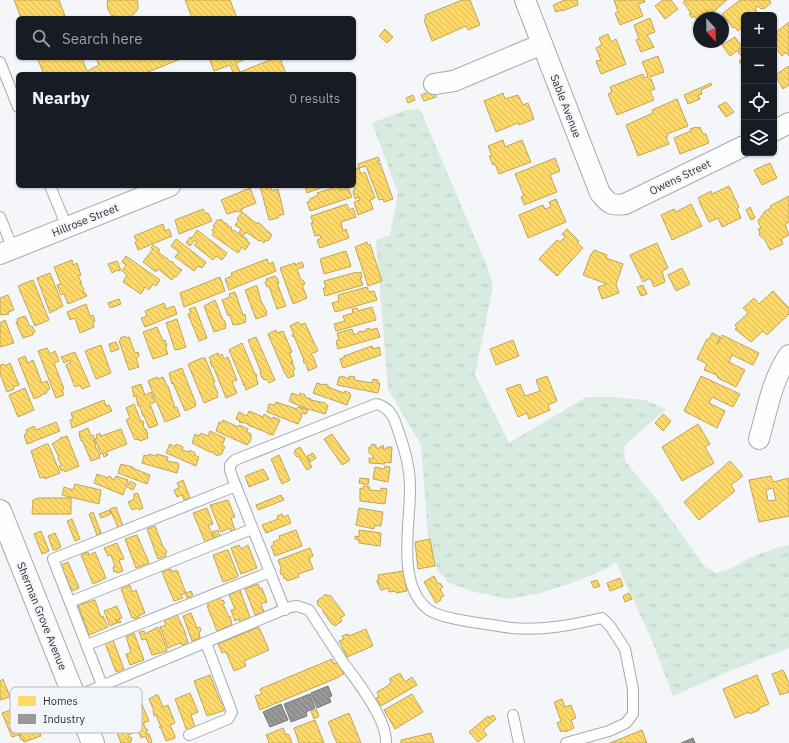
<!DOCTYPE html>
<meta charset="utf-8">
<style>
body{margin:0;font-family:"IBM Plex Sans",sans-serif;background:#242831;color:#f1f3f6}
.controls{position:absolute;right:12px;top:12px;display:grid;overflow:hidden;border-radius:6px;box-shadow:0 1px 3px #0004}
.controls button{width:36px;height:36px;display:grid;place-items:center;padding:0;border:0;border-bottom:1px solid #363941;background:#171b24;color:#f1f3f6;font:20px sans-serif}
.compass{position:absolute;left:693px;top:12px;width:36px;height:36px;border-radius:50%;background:#171b24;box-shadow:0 1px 3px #0004;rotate:158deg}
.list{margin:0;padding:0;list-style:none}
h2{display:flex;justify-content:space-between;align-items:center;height:52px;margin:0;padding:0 16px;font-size:17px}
h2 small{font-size:13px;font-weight:400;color:#9ea1a6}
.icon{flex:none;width:22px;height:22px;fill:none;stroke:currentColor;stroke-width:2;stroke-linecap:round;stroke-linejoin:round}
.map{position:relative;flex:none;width:789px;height:743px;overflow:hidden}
.search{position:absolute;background:#171b24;box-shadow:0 1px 3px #0004;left:16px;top:16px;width:340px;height:44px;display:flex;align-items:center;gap:10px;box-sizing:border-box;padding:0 14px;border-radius:6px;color:#9ea1a6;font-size:15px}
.panel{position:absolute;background:#171b24;box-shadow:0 1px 3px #0004;left:16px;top:72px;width:340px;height:116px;border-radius:6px}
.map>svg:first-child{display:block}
.grass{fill:url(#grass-tufts)}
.homes{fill:url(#homes-back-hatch);stroke:#c1a656;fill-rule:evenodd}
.industry{fill:url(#industry-back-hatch);stroke:#797a7a}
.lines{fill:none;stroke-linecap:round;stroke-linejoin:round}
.service-casing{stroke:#a9aaac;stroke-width:12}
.minor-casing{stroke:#a9aaac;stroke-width:22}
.tertiary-casing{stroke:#a9aaac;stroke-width:24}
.service{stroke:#fdfefe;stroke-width:10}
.minor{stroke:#fdfefe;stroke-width:20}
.tertiary{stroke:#fdfefe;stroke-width:22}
.labels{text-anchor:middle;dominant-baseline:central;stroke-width:4;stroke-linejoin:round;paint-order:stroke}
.street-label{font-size:11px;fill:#2f3032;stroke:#f2f6fb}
.key{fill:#f2f6fb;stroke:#b8bbbf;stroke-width:1}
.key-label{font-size:11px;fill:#2f3032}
</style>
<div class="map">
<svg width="789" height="743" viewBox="0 0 789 743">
<defs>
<pattern id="grass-tufts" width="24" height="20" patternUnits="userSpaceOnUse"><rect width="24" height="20" fill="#d8ebe1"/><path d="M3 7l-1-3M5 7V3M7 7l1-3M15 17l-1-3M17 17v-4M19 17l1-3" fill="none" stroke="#bacac2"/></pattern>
<pattern id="homes-back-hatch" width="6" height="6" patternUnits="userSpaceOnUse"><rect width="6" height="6" fill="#ffd966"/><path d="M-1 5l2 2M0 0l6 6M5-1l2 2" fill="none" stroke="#dbbb59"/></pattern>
<pattern id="industry-back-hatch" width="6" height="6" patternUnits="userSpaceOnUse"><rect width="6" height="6" fill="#999"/><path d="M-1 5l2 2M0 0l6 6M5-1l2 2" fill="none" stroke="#7d7d7d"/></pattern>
</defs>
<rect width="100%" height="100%" fill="#f4f6f9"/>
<!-- grass -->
<path class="grass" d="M 420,109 L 489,271 L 493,286 L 475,375 L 509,443 L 586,397 L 612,397 L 645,400 L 666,409 L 624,446 L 625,461 L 658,501 L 704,566 L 716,573 L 730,569 L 749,558 L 776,548 L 789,545 L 789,648 L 732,670 L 673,696 L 652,641 L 616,562 L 606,569 L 569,584 L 540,593 L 509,599 L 474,592 L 449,583 L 438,571 L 431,554 L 428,536 L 421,445 L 388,389 L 376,240 L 390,235 L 398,193 L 372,123 L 406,110 Z"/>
<!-- homes -->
<g class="homes">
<path d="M 14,0 L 59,0 L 65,16 L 61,18 L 21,18 Z"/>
<path d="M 108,0 L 137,0 L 138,3 L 138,9 L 134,14 L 129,18 L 117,17 L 111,15 L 108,9 L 107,3 Z"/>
<path d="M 185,0 L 230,0 L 237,18 L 192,18 Z"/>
<path d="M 462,0 L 470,0 L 480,25 L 468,30 L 466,26 L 432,41 L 424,20 L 426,18 L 425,15 Z"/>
<path d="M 565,0 L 577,0 L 578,5 L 562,11 L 561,10 L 556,12 L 553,5 Z"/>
<path d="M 614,0 L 644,0 L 645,2 L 638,4 L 643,16 L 620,25 L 615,13 L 618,12 Z"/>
<path d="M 663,0 L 671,0 L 678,9 L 665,19 L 655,6 Z"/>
<path d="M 686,0 L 727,0 L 713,12 L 711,12 L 704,18 L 699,18 L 699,22 L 694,16 L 692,18 L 689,14 L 691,13 L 683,2 Z"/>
<path d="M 740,0 L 769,0 L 771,3 L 764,9 L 763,8 L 761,9 L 758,6 L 755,9 L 757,12 L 753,15 L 744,15 L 744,26 L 738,31 L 735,27 L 733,28 L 722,14 Z"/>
<path d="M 650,18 L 655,32 L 647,35 L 654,47 L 641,52 L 636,40 L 639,39 L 634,25 Z"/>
<path d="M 789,22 L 789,56 L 786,52 L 782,56 L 774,46 L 775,45 L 774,44 L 774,34 Z"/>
<path d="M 385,29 L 393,37 L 387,43 L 379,36 Z"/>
<path d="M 608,34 L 611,42 L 616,39 L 626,64 L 601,74 L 596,61 L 601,60 L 596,48 L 602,45 L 599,38 Z"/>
<path d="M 735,37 L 742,47 L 730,56 L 722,45 Z"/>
<path d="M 744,47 L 744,65 L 743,67 L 739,61 L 743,58 L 738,52 Z"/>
<path d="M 658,56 L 664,72 L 650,77 L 655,89 L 650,91 L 654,100 L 617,115 L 608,94 L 612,92 L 610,87 L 643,74 L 644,78 L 648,76 L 642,62 Z"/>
<path d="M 37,58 L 82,58 L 87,71 L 99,65 L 96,58 L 183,58 L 143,74 L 103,74 L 102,72 L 96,74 L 44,74 Z"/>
<path d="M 209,58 L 248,58 L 236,63 L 240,72 L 275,58 L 280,58 L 286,74 L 234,74 L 230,65 L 214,71 Z"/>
<path d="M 789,66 L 789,85 L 783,89 L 775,75 Z"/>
<path d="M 711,83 L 712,85 L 701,90 L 702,94 L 698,95 L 700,99 L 688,104 L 684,95 Z"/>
<path d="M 434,90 L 436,97 L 424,101 L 421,95 Z"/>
<path d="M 503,93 L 505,99 L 518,95 L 523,105 L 528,103 L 534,119 L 519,125 L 518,123 L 496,132 L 484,101 Z"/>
<path d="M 413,95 L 415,100 L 408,103 L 406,98 Z"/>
<path d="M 677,99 L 688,126 L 667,134 L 668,136 L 666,137 L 669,144 L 638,156 L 626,125 L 653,113 L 652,110 Z"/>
<path d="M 726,102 L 734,112 L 726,117 L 718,106 Z"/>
<path d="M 696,127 L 697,128 L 700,127 L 703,134 L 706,134 L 709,143 L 680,154 L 674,138 L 691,131 L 690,129 Z"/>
<path d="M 503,140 L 505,147 L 522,140 L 531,162 L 499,174 L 495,164 L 493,165 L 489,156 L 492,156 L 488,146 Z"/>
<path d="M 378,157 L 380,161 L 377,162 L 378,164 L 380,163 L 393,199 L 384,202 L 383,199 L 379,200 L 366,166 L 359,168 L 358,164 Z"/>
<path d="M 555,158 L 560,171 L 550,175 L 557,192 L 524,205 L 521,197 L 524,196 L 515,174 Z"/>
<path d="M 770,163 L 777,178 L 762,185 L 754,170 Z"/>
<path d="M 357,168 L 357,169 L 359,168 L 361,174 L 365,172 L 375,198 L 370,200 L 373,209 L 358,215 L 354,202 L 360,200 L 359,197 L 355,199 L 353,191 L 355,190 L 354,186 L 354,169 Z"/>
<path d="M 260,186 L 271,186 L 272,191 L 278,189 L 284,214 L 278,216 L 278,218 L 269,220 Z"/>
<path d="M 305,186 L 326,186 L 307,193 Z"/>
<path d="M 339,186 L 341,190 L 348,188 L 352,197 L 310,211 L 307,202 L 310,201 L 310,199 L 318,195 L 317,193 Z"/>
<path d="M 729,186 L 739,207 L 737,209 L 741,218 L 722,227 L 718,218 L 709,222 L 699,201 L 700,201 L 698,198 L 711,191 L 712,194 Z"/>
<path d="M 250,188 L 256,203 L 241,209 L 242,211 L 238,212 L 237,211 L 227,214 L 221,200 Z"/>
<path d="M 789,196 L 789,222 L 785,224 L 789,235 L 781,239 L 783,244 L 770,250 L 765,240 L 759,235 L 760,232 L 758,229 L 761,228 L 758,221 L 765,211 L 771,208 L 770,206 Z"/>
<path d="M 556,199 L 566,222 L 528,238 L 519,215 L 543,205 L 545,209 L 551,207 L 549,202 Z"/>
<path d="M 347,204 L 349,210 L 353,208 L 356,217 L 341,222 L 343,231 L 346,229 L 349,238 L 320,248 L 317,240 L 321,238 L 320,235 L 315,236 L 311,223 L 313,223 L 311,216 Z"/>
<path d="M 691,204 L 702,226 L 672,240 L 661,215 L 674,209 L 676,212 Z"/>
<path d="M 750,207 L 755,218 L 751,220 L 746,210 Z"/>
<path d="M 203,209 L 206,214 L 208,213 L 212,221 L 179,234 L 175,220 Z"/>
<path d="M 242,212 L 257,224 L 258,222 L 272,235 L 268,241 L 266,240 L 264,243 L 260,240 L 259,241 L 246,232 L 243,236 L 239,233 L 241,229 L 235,225 L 239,220 L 237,219 Z"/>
<path d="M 218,219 L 220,221 L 221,219 L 225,223 L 225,224 L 226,223 L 228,225 L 227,226 L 229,227 L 230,226 L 232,228 L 231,229 L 233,231 L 234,230 L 242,237 L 242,236 L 247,239 L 247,241 L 250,243 L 245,250 L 242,247 L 238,253 L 212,235 L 214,232 L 212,230 L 215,227 L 213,226 Z"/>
<path d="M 163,224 L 165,231 L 169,229 L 172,236 L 138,250 L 135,242 L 137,241 L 134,236 Z"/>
<path d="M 567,229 L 579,241 L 577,243 L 583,248 L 557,276 L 539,259 L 557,240 L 560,242 L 565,237 L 562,234 Z"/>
<path d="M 197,230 L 227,253 L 222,260 L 216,256 L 213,260 L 194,245 L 197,242 L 195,240 L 190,246 L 186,243 L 190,237 L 192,238 Z"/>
<path d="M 176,239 L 206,262 L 202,268 L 198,266 L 194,271 L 175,257 L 179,252 L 171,246 Z"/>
<path d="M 367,242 L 368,245 L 370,244 L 382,281 L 368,286 L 355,247 Z"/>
<path d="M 657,243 L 668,268 L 662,271 L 665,282 L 654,287 L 650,278 L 643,282 L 630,255 Z"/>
<path d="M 153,245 L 160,250 L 158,252 L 166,258 L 167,258 L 170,262 L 171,261 L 174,263 L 173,264 L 182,270 L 176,277 L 174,276 L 172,280 L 158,269 L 156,272 L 143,262 L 153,249 L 151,248 Z"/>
<path d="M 594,250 L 607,255 L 606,258 L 623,264 L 616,284 L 619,293 L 602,299 L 598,287 L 607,284 L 583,275 L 591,254 L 592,254 Z"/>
<path d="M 346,251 L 351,266 L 349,267 L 324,274 L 320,259 Z"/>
<path d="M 126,256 L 160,280 L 156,286 L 153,284 L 149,290 L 145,287 L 141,294 L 123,282 L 127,275 L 122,271 L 126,265 L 122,262 Z"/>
<path d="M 267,259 L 269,264 L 273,262 L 276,271 L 229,290 L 225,279 L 232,276 L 231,273 Z"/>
<path d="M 72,260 L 73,265 L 77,263 L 81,275 L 78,276 L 82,283 L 80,283 L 84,289 L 83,290 L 84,293 L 85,293 L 87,296 L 68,304 L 64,294 L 61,295 L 57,285 L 61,284 L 54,267 Z"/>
<path d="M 117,261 L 121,270 L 118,271 L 117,270 L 112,273 L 108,264 Z"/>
<path d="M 302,262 L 304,267 L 297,269 L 301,280 L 303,280 L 305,284 L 302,285 L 307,298 L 293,304 L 280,268 L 295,263 L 295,265 Z"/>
<path d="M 682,268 L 690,284 L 676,291 L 668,275 Z"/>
<path d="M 357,272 L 358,273 L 361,272 L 362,278 L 360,278 L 363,285 L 325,296 L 323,288 L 326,288 L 324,281 Z"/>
<path d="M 50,273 L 63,306 L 50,313 L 37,278 Z"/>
<path d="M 275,276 L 276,278 L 277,278 L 279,283 L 277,283 L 286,306 L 277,309 L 269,286 L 267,287 L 265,282 L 267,281 L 266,279 Z"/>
<path d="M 220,277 L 225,291 L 184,307 L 180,293 Z"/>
<path d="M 33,280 L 49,320 L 35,326 L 18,286 Z"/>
<path d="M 643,285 L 647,294 L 641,296 L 637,287 Z"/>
<path d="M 255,286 L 257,286 L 261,301 L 267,312 L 266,312 L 267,315 L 256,319 L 245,290 Z"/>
<path d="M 367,287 L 369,292 L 374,291 L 377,300 L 335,312 L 332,303 L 339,301 L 338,295 Z"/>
<path d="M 773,291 L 789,308 L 789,314 L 767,335 L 763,331 L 751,342 L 735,329 L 737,328 L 735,325 L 748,313 L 743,308 L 754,298 L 759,304 Z"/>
<path d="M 235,292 L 243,315 L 245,314 L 246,319 L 245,320 L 246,322 L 237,325 L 236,324 L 233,325 L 230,315 L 228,316 L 222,300 L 230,297 L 229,294 Z"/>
<path d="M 8,295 L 14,310 L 8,312 L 9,314 L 0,315 L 0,298 Z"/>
<path d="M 119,299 L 121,304 L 110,308 L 108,303 Z"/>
<path d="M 215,300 L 223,320 L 224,320 L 226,325 L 225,325 L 226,328 L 214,332 L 204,306 Z"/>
<path d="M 164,303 L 166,309 L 174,306 L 177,314 L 145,327 L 141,318 L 147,316 L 145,311 Z"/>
<path d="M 86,304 L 90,316 L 93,315 L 95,321 L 93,322 L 94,327 L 80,333 L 75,318 L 70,320 L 67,312 Z"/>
<path d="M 195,307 L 207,338 L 199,341 L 188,314 L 191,313 L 189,309 Z"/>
<path d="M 372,307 L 376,320 L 336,331 L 334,324 L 345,321 L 343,316 L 353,313 L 352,309 L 357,308 L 358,311 Z"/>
<path d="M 25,316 L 30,327 L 32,326 L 35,332 L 32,334 L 33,335 L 23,338 L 16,322 L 18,322 L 17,319 Z"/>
<path d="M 177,319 L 186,347 L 178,350 L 178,349 L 175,350 L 166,323 Z"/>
<path d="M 5,320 L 14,343 L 0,347 L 0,323 Z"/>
<path d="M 298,322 L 300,325 L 305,323 L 318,351 L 311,354 L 312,356 L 313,356 L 317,367 L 308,371 L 306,363 L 304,363 L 303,361 L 304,360 L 294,336 L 293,337 L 292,335 L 294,334 L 290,326 Z"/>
<path d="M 157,327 L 163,341 L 165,340 L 167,346 L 165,346 L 168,354 L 153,359 L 143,332 Z"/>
<path d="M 369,328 L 370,330 L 377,328 L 380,337 L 338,349 L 336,341 L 339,340 L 337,333 L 352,329 L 354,335 L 359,333 L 358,332 L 366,331 L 366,329 Z"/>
<path d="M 276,330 L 277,333 L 283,331 L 292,352 L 289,353 L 293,362 L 290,363 L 292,363 L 295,369 L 293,371 L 294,376 L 288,378 L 286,374 L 285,374 L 268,334 Z"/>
<path d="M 712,333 L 720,337 L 717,343 L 718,344 L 722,335 L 759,353 L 753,365 L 732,355 L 729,362 L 745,370 L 736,387 L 718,378 L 717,375 L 704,370 L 707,364 L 697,359 L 707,339 L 709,339 Z"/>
<path d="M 125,336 L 126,338 L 129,337 L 135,353 L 138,352 L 139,356 L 136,358 L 139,367 L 129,370 L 119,341 L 121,340 L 120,338 Z"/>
<path d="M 256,337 L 275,380 L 269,383 L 267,379 L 264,380 L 263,378 L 262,378 L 260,372 L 261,372 L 248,340 Z"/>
<path d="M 513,340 L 519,356 L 496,365 L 490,349 Z"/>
<path d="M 116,342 L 119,349 L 111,352 L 109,344 Z"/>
<path d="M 242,343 L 255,374 L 256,374 L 257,376 L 256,377 L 258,384 L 246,390 L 244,384 L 243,385 L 243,383 L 229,350 Z"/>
<path d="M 101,345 L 111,373 L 96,379 L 85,351 Z"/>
<path d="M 372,346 L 373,349 L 379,347 L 381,355 L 343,368 L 342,366 L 340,359 L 344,358 L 344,356 Z"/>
<path d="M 47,348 L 50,354 L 55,351 L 59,361 L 54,363 L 64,389 L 62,390 L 64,395 L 56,398 L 38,351 Z"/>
<path d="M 75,352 L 90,386 L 82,389 L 80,385 L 75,387 L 66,365 L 71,362 L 70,360 L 64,363 L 61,357 Z"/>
<path d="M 218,353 L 219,356 L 222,354 L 224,359 L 228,357 L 237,380 L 232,382 L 237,393 L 226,398 L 213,366 L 212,367 L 210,361 L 211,361 L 209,357 Z"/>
<path d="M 25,356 L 28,363 L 33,360 L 42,383 L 47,381 L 50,389 L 46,391 L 47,393 L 41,395 L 41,396 L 34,399 L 18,359 Z"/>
<path d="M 202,358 L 205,358 L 215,382 L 213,383 L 218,393 L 217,393 L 218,397 L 204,403 L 188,364 Z"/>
<path d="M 10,363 L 19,385 L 13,387 L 14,389 L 7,392 L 0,374 L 0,365 L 4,364 L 5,366 Z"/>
<path d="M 182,368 L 196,404 L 195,404 L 196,406 L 185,411 L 173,383 L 172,384 L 169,373 Z"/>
<path d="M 342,376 L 349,379 L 349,376 L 355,377 L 354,380 L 372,383 L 373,379 L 378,380 L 378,383 L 380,383 L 378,393 L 337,385 L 339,377 L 342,377 Z"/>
<path d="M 547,376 L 557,401 L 548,405 L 550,410 L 529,419 L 527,413 L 518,417 L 506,389 L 520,384 L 525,396 L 540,391 L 536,380 Z"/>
<path d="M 701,376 L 740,394 L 733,407 L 712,397 L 709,403 L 725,411 L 717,428 L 684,411 Z"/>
<path d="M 157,377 L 158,379 L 163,377 L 167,386 L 168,386 L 175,408 L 177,407 L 180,416 L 165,422 L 148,381 Z"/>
<path d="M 317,383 L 323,385 L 323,384 L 328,385 L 328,387 L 344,393 L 345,391 L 350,393 L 349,394 L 351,395 L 347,405 L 313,393 Z"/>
<path d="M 141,384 L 145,395 L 151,392 L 155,402 L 150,404 L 158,425 L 149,428 L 144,416 L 143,416 L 140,406 L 138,406 L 136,396 L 134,397 L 132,387 Z"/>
<path d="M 25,388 L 34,410 L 18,417 L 9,395 Z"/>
<path d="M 292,393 L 299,396 L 300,393 L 305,395 L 305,397 L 309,399 L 309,398 L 311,399 L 311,400 L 325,403 L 328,406 L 325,414 L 302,407 L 289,401 Z"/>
<path d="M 104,400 L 106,406 L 109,405 L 112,411 L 72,428 L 70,420 L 73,419 L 71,413 Z"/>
<path d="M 276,402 L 297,409 L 298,407 L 308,410 L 306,414 L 302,413 L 301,415 L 302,416 L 298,424 L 267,412 L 269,404 L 275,405 Z"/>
<path d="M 134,404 L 141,421 L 143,421 L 144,424 L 143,425 L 145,430 L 146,429 L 148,434 L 147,435 L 148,438 L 140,441 L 138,439 L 135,440 L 126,420 L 130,418 L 126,408 Z"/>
<path d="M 249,411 L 263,417 L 264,414 L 272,419 L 273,417 L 280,420 L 273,435 L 268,434 L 268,433 L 248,425 L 248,424 L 243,422 L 243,423 L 239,422 L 240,421 L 236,419 L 239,412 L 247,416 Z"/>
<path d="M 663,414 L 671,421 L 663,431 L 655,423 Z"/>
<path d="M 223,420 L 238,427 L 239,425 L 248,429 L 247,432 L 251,434 L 251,440 L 249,443 L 248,443 L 247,445 L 216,431 L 219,422 L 222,423 Z"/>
<path d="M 56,422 L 60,431 L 27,444 L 24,435 L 27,433 L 26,430 L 34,426 L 36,430 Z"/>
<path d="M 698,424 L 710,444 L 705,447 L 714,463 L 682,481 L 662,447 Z"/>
<path d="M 88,428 L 91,436 L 93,435 L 95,440 L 93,441 L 95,442 L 96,445 L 95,446 L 100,455 L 99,455 L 100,458 L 91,461 L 82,440 L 81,441 L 81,437 L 80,438 L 79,434 L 80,434 L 79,432 Z"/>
<path d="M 121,429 L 127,444 L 106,452 L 108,455 L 104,457 L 103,453 L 101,454 L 95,439 L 97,438 L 96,435 L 100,433 L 101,436 Z"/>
<path d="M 210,431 L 225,438 L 222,446 L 225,447 L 221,455 L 219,454 L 218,456 L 214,454 L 214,452 L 210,452 L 192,443 L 195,434 L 199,436 L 201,433 L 208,436 Z"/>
<path d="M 332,434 L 350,460 L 342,465 L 324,439 Z"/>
<path d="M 67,436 L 79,466 L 65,472 L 64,470 L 62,471 L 59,466 L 62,465 L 61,463 L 60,463 L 58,458 L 59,457 L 52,444 L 60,439 L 60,438 Z"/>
<path d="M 46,444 L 48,444 L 51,450 L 60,473 L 45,479 L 45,477 L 40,478 L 31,451 Z"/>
<path d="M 170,444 L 175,447 L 176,444 L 183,447 L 182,450 L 189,452 L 190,450 L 195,453 L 194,455 L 199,457 L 196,466 L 166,453 Z"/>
<path d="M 372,444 L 376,445 L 376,448 L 380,448 L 381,446 L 384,446 L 383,449 L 386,449 L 387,447 L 392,447 L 391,463 L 385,462 L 385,464 L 369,463 L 369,458 L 373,459 L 373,455 L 369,453 L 369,447 L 371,447 Z"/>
<path d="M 300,447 L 312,467 L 307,470 L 298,456 L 297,457 L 294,453 L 295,452 L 295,450 Z"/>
<path d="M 313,453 L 316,458 L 310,462 L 307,456 Z"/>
<path d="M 149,454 L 157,456 L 157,454 L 168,457 L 167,461 L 178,463 L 179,465 L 177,473 L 142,463 L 144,455 L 148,456 Z"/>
<path d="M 279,455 L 290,480 L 282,484 L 271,459 Z"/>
<path d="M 730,461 L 743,476 L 731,485 L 735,491 L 699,520 L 684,502 Z"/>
<path d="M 121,464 L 133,467 L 132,468 L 150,475 L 147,484 L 118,473 Z"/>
<path d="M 385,466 L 390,467 L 388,482 L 373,479 L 375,467 L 384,469 Z"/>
<path d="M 263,469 L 269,479 L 249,487 L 245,476 Z"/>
<path d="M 97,474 L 108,478 L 109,476 L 112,478 L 112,479 L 114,480 L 116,476 L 128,480 L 123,495 L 94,483 Z"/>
<path d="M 771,476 L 773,482 L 789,478 L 789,516 L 759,522 L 749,480 ZM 773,488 L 776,500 L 768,501 L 766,490 Z"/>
<path d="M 360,478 L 369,479 L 368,485 L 359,483 Z"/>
<path d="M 183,480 L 190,498 L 184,500 L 182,495 L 177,497 L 174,490 L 179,488 L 177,483 Z"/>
<path d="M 130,481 L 136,484 L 133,490 L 127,487 Z"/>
<path d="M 75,484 L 101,490 L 99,504 L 62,495 L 64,487 L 73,490 Z"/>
<path d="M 363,486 L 370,487 L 369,490 L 381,491 L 381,488 L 387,489 L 385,504 L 360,501 L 360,488 L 363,489 Z"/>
<path d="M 137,493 L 138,494 L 143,508 L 139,510 L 137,508 L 132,510 L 128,502 L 134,499 L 134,494 Z"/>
<path d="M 281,495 L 284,500 L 258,510 L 256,505 Z"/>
<path d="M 39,498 L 71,498 L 71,514 L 32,514 L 33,500 Z"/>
<path d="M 228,500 L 235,517 L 231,518 L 235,530 L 231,531 L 230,528 L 221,532 L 210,505 Z"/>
<path d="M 116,507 L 123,526 L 118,528 L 110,509 Z"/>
<path d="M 207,508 L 213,524 L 208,525 L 214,538 L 205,542 L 193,513 Z"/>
<path d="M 359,508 L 383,512 L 381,526 L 375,525 L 374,529 L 356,525 Z"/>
<path d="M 110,510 L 111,514 L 101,518 L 99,514 Z"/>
<path d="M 93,512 L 101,533 L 97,535 L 89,514 Z"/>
<path d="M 282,514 L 283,517 L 288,515 L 291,523 L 266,533 L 262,525 L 278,519 L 277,516 Z"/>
<path d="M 72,519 L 80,539 L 75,541 L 67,521 Z"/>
<path d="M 155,526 L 164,549 L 165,549 L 167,552 L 165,553 L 166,556 L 158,559 L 147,529 Z"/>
<path d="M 218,530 L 220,536 L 215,538 L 212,532 Z"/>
<path d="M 296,530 L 302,546 L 275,556 L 271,546 L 274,545 L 273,542 L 280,539 L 279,536 Z"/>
<path d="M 359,530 L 381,533 L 380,546 L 359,543 L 359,540 L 355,539 L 355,536 L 359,537 Z"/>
<path d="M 41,531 L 49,551 L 42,554 L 34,534 Z"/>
<path d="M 55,533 L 61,547 L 56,550 L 53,550 L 48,536 Z"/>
<path d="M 137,535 L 149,563 L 136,568 L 125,539 Z"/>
<path d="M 430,539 L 435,566 L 418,569 L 415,542 Z"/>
<path d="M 117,543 L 124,559 L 119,560 L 123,571 L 117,573 L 117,571 L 114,572 L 113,567 L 115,567 L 111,555 L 108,556 L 104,548 Z"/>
<path d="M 239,545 L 241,549 L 248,545 L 257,568 L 241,574 L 231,548 Z"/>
<path d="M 310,548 L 313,556 L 309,558 L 313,569 L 298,574 L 299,577 L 287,581 L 286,578 L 284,579 L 283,574 L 281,575 L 280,571 L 281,568 L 278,560 Z"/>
<path d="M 227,550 L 228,550 L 238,575 L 237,577 L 223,582 L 213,555 Z"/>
<path d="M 88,552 L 89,555 L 95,552 L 106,578 L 93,584 L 81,555 Z"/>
<path d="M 68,562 L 79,588 L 72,591 L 61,565 Z"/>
<path d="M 171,569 L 172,572 L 177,570 L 186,593 L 191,591 L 193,595 L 187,598 L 185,593 L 181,595 L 183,598 L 174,601 L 162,572 Z"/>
<path d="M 403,571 L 407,591 L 396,593 L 396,591 L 389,592 L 388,588 L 381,590 L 378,584 L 379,583 L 377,583 L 377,580 L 379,580 L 378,575 Z"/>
<path d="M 434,576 L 438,584 L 440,583 L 443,587 L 440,589 L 444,596 L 440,598 L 441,600 L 436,603 L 424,582 Z"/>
<path d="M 620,578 L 623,586 L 610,591 L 607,583 Z"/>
<path d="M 597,580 L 600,586 L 594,588 L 591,582 Z"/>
<path d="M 258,584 L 260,589 L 262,588 L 267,602 L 261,604 L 264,612 L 255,615 L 245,589 Z"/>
<path d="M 130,585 L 132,592 L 136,590 L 145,613 L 138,616 L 139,617 L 135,619 L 134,617 L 132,618 L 121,589 Z"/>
<path d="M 240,590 L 250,617 L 240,622 L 239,619 L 235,621 L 231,610 L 235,609 L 229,595 Z"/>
<path d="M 629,593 L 632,599 L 625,602 L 623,596 Z"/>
<path d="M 326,594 L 328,596 L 330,595 L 345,615 L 340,618 L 342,621 L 335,626 L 333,624 L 332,624 L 329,621 L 330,620 L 329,620 L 327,618 L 328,618 L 323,612 L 324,611 L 317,604 L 318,604 L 317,601 Z"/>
<path d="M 220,598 L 222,601 L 223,600 L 225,603 L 223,604 L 229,617 L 230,616 L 232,625 L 217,631 L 207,606 L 209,606 L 207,602 Z"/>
<path d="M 95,600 L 101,617 L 103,616 L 108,627 L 89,635 L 78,605 Z"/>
<path d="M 117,606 L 122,618 L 119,619 L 121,622 L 118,623 L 117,619 L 116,620 L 117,623 L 110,626 L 104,611 Z"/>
<path d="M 191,613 L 197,628 L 200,627 L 201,631 L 199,632 L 200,638 L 192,641 L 183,616 Z"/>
<path d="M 177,615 L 186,634 L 185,634 L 188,642 L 182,645 L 180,643 L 168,648 L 160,627 L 166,625 L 164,620 Z"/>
<path d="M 158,627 L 167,650 L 167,651 L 152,655 L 146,639 L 142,640 L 139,632 L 144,631 L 145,634 Z"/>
<path d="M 259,627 L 269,650 L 244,661 L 246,666 L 234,671 L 226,652 L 222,653 L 218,644 Z"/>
<path d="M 366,629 L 373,646 L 347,657 L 339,641 L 344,639 L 342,636 L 348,634 L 349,636 Z"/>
<path d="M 134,633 L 144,660 L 130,665 L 126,654 L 131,652 L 126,637 Z"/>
<path d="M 113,640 L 124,669 L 116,672 L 105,643 Z"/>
<path d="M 332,659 L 334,664 L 339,662 L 344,674 L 339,676 L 339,677 L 260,710 L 255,696 L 262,694 L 260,689 Z"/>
<path d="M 783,670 L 789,683 L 789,692 L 780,695 L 772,674 Z"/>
<path d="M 400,673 L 405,682 L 412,677 L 417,685 L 381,706 L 376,698 L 379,697 L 377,692 L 389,685 L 389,684 L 391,682 L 389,679 Z"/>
<path d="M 210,675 L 221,703 L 222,703 L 226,710 L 207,716 L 194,681 Z"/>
<path d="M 757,675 L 769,704 L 759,708 L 759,710 L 750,714 L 749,712 L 735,718 L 723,689 Z"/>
<path d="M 3,679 L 10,697 L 0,700 L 0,681 Z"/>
<path d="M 190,693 L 198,712 L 191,715 L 195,727 L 187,731 L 175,699 Z"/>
<path d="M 412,694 L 423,712 L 395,729 L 384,710 Z"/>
<path d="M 156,695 L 158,695 L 163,707 L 168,705 L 175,723 L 170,725 L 175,736 L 175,738 L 166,741 L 161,728 L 160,728 L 159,727 L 161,727 L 156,715 L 154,716 L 153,711 L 154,711 L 149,699 Z"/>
<path d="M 562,699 L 565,707 L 571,705 L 576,718 L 571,720 L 574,728 L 565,732 L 565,730 L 561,732 L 557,723 L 561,721 L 554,702 Z"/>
<path d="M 134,701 L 135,704 L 141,702 L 149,721 L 143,723 L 146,729 L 147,729 L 148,730 L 146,731 L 148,735 L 149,734 L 152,742 L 149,743 L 145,736 L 141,738 L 134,721 L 133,722 L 132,715 L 130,715 L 127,708 L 128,707 L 127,704 Z"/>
<path d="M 32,702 L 41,724 L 37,725 L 41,736 L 24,742 L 23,739 L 21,740 L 19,735 L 21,735 L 21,734 L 12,737 L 2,713 Z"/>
<path d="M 316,709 L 319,716 L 314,719 L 311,711 Z"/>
<path d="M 118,710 L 119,714 L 125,712 L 133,733 L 128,735 L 129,738 L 131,737 L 132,740 L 130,741 L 131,743 L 121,743 L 115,728 L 112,729 L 111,725 L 113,724 L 109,714 Z"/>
<path d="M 349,713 L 361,743 L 337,743 L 331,730 L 332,730 L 328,722 Z"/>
<path d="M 493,715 L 496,719 L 483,730 L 487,735 L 478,742 L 469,732 L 488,716 L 489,718 Z"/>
<path d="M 315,720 L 324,743 L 299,743 L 294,728 Z"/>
<path d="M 283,728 L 286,735 L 287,734 L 289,735 L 292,743 L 268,743 L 269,742 L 266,735 Z"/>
<path d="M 642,730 L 647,743 L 610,743 Z"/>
<path d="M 431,733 L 434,743 L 401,743 L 401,740 Z"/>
</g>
<!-- industry -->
<g class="industry">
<path d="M 328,686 L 332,696 L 329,697 L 331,702 L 317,708 L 311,693 Z"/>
<path d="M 310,694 L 315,708 L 306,712 L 307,716 L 291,722 L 284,704 Z"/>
<path d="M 281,704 L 288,720 L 270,727 L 263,712 Z"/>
<path d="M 693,738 L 695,743 L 681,743 Z"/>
</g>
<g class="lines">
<defs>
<g id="service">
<path d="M 0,62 L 18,107"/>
<path d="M 50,186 L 67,227"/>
<path d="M 0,217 L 13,249"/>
<path d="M 70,602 L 252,529"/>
<path d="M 285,610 L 233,479 L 230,470 L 230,465 L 235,460 L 376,404 C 391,407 395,420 399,433 C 405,450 410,468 410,486 C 411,522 395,585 429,610 C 440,618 471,622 485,624 C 494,625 503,627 512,628 C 542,631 572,625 602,618 L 610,626 L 625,649 L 633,689 L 633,714 L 626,723 L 609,731 L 566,743"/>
<path d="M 87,645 L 270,572"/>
<path d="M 102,685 L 53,559 L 236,486"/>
<path d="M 75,697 L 290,607 L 297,606 L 309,610 C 320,627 332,645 343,662 C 357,681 387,719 386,743"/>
<path d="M 513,715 L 519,743"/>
<path d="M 189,735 L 228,719 L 232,712 L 206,643"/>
</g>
<g id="minor">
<path d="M 525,0 L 600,193 C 609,204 611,206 625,204 L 744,146"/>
<path d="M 434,84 L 454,81 L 542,44"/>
<path d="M 774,131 L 789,123"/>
<path d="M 0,254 L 170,186"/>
<path d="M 759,439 C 767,411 772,379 789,355"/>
</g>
<path id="tertiary" d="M 0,511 L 93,743"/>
</defs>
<!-- service casing -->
<use href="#service" class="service-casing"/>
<!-- minor casing -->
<use href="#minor" class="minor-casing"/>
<!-- tertiary casing -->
<use href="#tertiary" class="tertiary-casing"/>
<!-- service -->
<use href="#service" class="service"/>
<!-- minor -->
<use href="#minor" class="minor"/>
<!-- tertiary -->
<use href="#tertiary" class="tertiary"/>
</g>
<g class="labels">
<!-- street labels -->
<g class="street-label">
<text transform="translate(566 106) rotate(69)">Sable Avenue</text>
<text transform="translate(680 177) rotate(-26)">Owens Street</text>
<text transform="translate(85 220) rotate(-22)">Hillrose Street</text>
<text transform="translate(42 616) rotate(68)">Sherman Grove Avenue</text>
</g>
</g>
<!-- legend -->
<rect x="10" y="687" width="132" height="46" rx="6" class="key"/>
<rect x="18" y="696" width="18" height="10" fill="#ffd966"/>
<rect x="18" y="714" width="18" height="10" fill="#999"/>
<g class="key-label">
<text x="43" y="705">Homes</text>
<text x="43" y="723">Industry</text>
</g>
</svg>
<div class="controls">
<button>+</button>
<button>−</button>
<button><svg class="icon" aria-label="locate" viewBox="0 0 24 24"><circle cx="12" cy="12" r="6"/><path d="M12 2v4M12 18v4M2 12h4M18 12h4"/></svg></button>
<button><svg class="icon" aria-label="layers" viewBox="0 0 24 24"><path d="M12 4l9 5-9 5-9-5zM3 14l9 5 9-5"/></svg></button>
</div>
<svg class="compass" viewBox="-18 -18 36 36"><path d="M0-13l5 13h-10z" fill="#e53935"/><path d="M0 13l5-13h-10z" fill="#9ea1a6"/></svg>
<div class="search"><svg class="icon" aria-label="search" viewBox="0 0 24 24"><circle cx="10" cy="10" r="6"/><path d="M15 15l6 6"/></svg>Search here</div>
<section class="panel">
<h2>Nearby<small>0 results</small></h2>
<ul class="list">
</ul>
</section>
</div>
